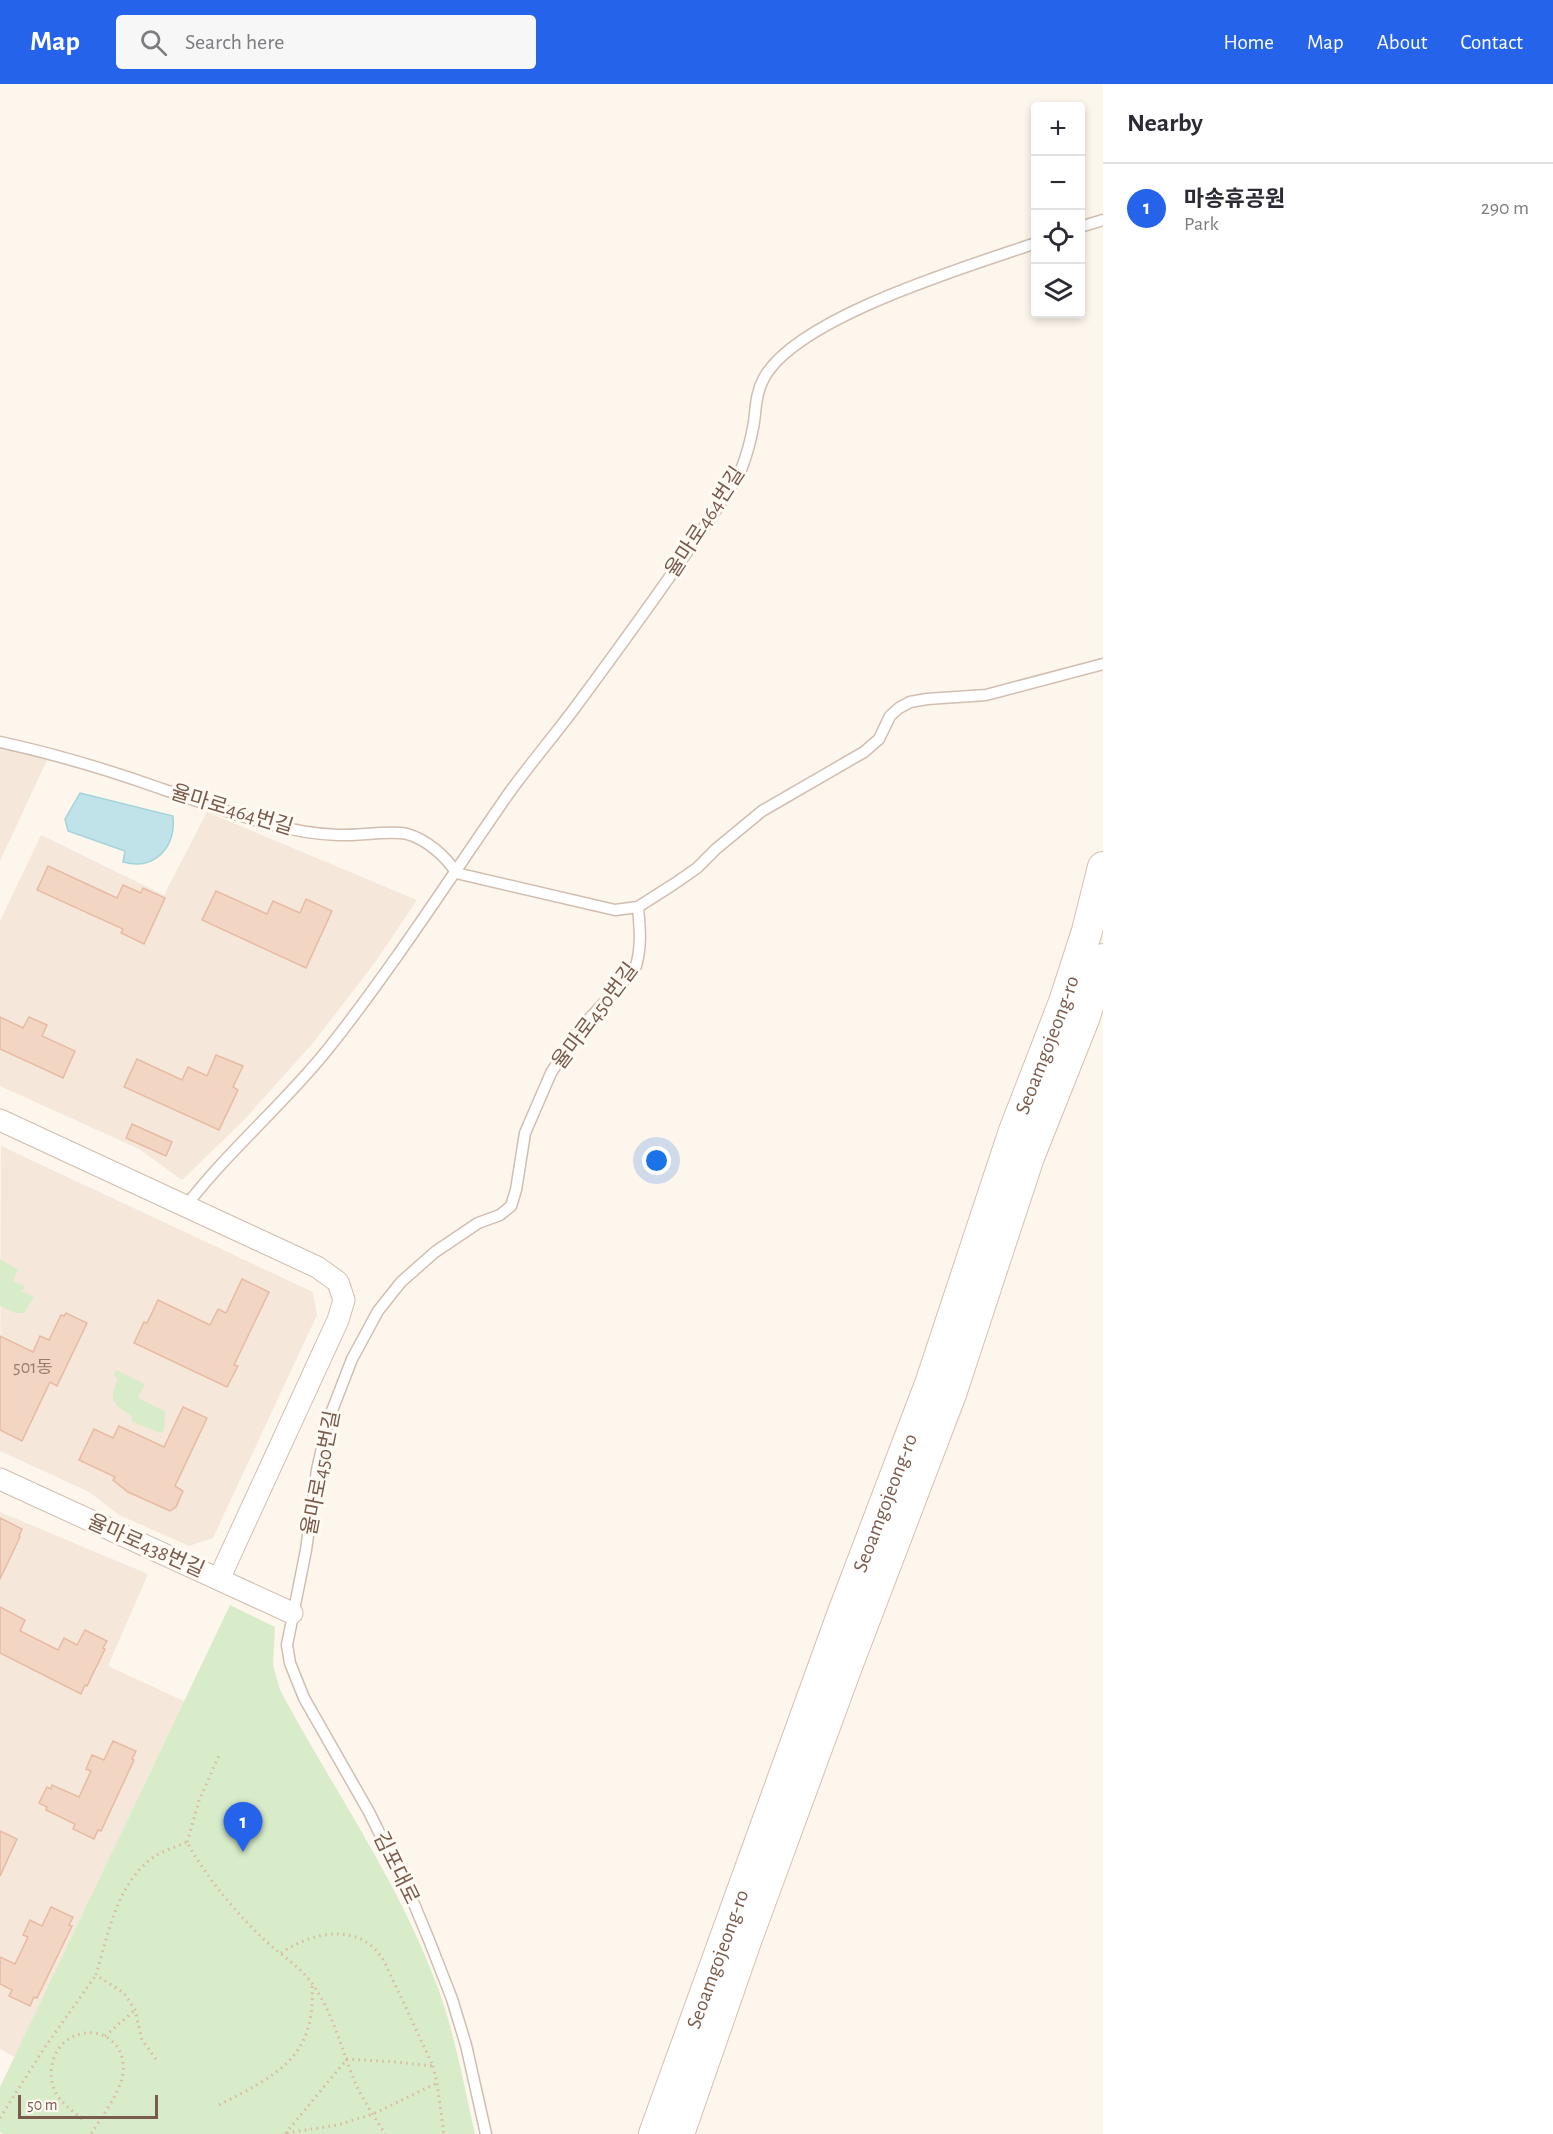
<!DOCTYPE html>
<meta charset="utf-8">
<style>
body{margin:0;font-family:"Alegreya Sans","Noto Sans KR",sans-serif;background:#f7f7f7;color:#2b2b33}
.controls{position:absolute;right:18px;top:18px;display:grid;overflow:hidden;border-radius:6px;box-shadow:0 3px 9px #0003}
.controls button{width:54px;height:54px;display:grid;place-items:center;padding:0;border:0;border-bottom:2px solid #e1e1e2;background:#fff;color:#2b2b33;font:30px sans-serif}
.scale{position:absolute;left:18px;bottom:15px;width:140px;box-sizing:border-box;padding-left:6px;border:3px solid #7a5c4d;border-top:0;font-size:16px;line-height:21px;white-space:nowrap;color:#7a5c4d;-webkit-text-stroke:4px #fffaf3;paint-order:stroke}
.you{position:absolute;left:657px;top:1077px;width:21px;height:21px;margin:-15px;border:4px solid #fff;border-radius:50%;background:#1a73e8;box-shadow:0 0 0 9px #1a73e833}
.badge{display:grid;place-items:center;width:39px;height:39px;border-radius:50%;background:#2563eb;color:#fff;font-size:20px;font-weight:700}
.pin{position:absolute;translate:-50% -50px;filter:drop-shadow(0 2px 3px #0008)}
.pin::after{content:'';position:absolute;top:32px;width:21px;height:18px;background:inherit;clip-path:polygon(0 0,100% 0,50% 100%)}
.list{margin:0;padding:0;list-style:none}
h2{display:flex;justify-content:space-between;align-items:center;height:78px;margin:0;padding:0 24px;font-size:26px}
h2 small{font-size:20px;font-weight:400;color:#7c7c81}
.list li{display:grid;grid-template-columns:39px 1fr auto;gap:18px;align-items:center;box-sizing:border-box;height:90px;padding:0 24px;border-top:2px solid #e1e1e2}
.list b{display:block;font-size:22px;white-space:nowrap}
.list p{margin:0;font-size:20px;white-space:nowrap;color:#7c7c81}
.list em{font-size:20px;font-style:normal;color:#7c7c81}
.icon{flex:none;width:33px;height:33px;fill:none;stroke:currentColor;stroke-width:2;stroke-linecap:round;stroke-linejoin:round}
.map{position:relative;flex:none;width:1103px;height:2050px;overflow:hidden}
header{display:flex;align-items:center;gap:36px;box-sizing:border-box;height:84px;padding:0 30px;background:#2563eb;color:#fff}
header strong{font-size:28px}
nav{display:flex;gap:33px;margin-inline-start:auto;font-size:21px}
.search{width:420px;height:54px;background:#f7f7f7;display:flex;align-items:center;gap:15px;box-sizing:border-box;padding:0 21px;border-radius:6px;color:#7c7c81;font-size:22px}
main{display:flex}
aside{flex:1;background:#fff}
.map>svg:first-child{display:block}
.residential{fill:#f5e8da}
.green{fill:#d8ecc9}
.water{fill:#bfe3e8;stroke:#a5d3da;stroke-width:1.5}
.building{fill:#f3d5c3;stroke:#e6bba3;stroke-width:1.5}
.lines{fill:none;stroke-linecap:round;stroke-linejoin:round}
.service-casing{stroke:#d1beb0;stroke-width:13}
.minor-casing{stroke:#d1beb0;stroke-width:23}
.secondary-casing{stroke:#d6c0b0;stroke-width:32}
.path{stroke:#d9b8a5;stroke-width:3;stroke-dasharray:1.5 4.5;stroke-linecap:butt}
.service{stroke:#fff;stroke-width:10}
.minor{stroke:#fff;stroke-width:21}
.secondary{stroke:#fff;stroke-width:30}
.labels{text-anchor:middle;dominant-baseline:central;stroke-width:6;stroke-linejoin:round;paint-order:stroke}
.number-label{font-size:18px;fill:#987a6a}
.street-label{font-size:21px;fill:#7a5c4d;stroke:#fffaf3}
</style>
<header>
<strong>Map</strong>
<div class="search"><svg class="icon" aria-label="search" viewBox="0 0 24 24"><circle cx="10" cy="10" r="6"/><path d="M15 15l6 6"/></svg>Search here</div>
<nav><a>Home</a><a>Map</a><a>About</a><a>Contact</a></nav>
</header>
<main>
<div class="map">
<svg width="1103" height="2050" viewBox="0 0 1103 2050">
<rect width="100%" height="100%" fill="#fdf6ec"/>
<!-- residential -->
<g class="residential">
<path d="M 0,665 L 47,676 L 0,777 Z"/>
<path d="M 207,728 L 417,816 L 376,877 L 313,959 L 244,1036 L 182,1096 L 139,1065 L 0,1002 L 0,837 L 41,751 L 164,811 Z"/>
<path d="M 1,1062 L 313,1208 L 317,1231 L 213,1454 L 189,1462 L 119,1431 L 89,1408 L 0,1367 Z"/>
<path d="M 0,1428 L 148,1490 L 108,1582 L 184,1617 L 15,1973 L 0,1965 Z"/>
</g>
<!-- green -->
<g class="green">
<path d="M 0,1175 L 18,1186 L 13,1197 L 24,1202 L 24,1205 L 21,1207 L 34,1213 L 24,1229 L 15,1229 L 0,1222 Z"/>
<path d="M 116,1286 L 145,1300 L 138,1314 L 165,1327 L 164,1346 L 160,1349 L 131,1337 L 132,1332 C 113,1321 108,1315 118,1295 L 114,1291 Z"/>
<path d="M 230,1521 L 275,1543 L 273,1581 L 280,1606 C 333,1705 399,1798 438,1904 C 455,1951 464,2001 475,2050 L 3,2050 L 0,2048 L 0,2003 Z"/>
</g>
<!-- water -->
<path class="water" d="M 80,709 L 173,732 C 176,764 154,787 123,778 L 125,767 L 68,747 L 65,735 Z"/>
<!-- building -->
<g class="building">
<path d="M 48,782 L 117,814 L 123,801 L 141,809 L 143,804 L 165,814 L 144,860 L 121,849 L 123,845 L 37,806 Z"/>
<path d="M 216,807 L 267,830 L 273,817 L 300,829 L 306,815 L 332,827 L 306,884 L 202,836 Z"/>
<path d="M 0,933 L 23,944 L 29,933 L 47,941 L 42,952 L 75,967 L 63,994 L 0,965 Z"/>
<path d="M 216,971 L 243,982 L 233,1003 L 238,1006 L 219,1046 L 124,1003 L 137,975 L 182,996 L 188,983 L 207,992 Z"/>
<path d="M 132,1040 L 172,1058 L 166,1072 L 126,1054 Z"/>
<path d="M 242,1195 L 269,1208 L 234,1281 L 238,1282 L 227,1303 L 134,1259 L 144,1238 L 147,1239 L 158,1216 L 210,1241 L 218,1225 L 226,1229 Z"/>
<path d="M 66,1229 L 87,1239 L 57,1302 L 50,1298 L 22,1357 L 0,1346 L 0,1252 L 33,1268 L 40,1252 L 49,1256 L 61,1231 L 64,1232 Z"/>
<path d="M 183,1323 L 207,1334 L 175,1402 L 183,1407 L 176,1423 L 170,1427 L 128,1408 L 113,1396 L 115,1393 L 79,1376 L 94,1345 L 113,1354 L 119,1342 L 164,1363 Z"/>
<path d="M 0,1434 L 22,1445 L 19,1452 L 20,1453 L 0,1495 Z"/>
<path d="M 0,1523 L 25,1536 L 20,1547 L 58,1566 L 64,1554 L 77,1561 L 85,1546 L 107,1557 L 103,1564 L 105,1565 L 87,1602 L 85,1601 L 81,1610 L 0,1569 Z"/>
<path d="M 113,1657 L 136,1667 L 132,1675 L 134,1676 L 101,1747 L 98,1746 L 94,1755 L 73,1745 L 75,1740 L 46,1726 L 47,1723 L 39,1719 L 47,1703 L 51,1705 L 52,1701 L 79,1713 L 91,1687 L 86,1685 L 92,1671 L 104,1676 Z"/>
<path d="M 0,1747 L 17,1755 L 0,1792 Z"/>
<path d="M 51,1823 L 73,1833 L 69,1841 L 72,1842 L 37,1914 L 34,1913 L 30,1922 L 9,1912 L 12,1906 L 0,1900 L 0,1873 L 15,1880 L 28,1853 L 23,1851 L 30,1836 L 42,1842 Z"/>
</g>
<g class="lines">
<defs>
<g id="service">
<path d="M 1080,143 L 1103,136"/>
<path d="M 0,658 C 55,670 109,686 162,705 C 219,724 278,749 338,751 C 357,752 391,746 407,750 C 426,755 447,773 456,789 L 615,826 L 638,823 L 674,800 L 697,784 L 716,765 L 762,727 L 864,668 L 879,655 L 890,632 L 899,624 L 910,618 L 927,615 L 986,611 L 1103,580"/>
<path d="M 186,1122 C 229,1066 284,1020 328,965 C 393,883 450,794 509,709 C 530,680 553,653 574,625 C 631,548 687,471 739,391 C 746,374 751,357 754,338 C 756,323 756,308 764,294 C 797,233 969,182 1036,159"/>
<path d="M 486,2050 L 466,1961 L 452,1915 L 429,1856 L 412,1815 L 369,1728 L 304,1614 L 290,1579 L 287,1561 L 306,1466 L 317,1386 L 328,1337 L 352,1275 L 378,1227 L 401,1198 L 435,1168 L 478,1139 L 500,1131 L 511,1122 L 516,1106 L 525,1049 L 551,989 L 578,947 L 635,885 C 642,864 640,844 638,823"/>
</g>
<g id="minor">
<path d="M 0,1036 L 317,1183 L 338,1198 L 344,1216 L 338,1236 L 219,1495"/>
<path d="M 0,1395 L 292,1529"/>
</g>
<g id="secondary">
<path id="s1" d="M 654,2050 L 842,1531 L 930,1300 L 1014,1047 L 1064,918 L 1087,847 L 1103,783"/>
<path d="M 679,2050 L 745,1860 L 846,1585 L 951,1310 L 1029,1073 L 1084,935 L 1103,875"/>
</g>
</defs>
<!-- service casing -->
<use href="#service" class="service-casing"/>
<!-- minor casing -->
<use href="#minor" class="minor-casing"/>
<!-- secondary casing -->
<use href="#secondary" class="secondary-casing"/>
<!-- path -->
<g class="path">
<path d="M 187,1758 L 199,1717 L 220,1669"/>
<path d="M 281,1869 C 314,1847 362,1837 385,1879 L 433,1982 L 396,1978 L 347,1975 L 285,2050"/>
<path d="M 105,1952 L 135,1926"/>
<path d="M 156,1975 L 142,1956 L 135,1926 L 124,1909 L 96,1891 C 107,1854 115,1808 145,1780 C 156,1769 173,1764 187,1758 C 206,1793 238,1832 267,1858 C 282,1872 299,1882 311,1898 C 334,1929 342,1968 357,2003 C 365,2019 376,2035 385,2050"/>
<path d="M 433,1982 L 437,1999 L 444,2050"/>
<path d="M 219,2021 C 277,1991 316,1974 312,1901"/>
<path d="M 0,2034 L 45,1963 L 96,1891"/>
<path d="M 82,2035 C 73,2027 62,2020 56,2009 C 44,1987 55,1955 81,1950 C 108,1943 129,1967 122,1994 C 118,2011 101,2034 91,2050"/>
<path d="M 287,2049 L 338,2041 L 373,2030 L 437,1999"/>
</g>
<!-- service -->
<use href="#service" class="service"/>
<!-- minor -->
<use href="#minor" class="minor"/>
<!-- secondary -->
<use href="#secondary" class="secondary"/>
</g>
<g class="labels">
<!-- number labels -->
<g class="number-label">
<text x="33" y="1284">501동</text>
</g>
<!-- street labels -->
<g class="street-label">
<text transform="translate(705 438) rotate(-57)">율마로464번길</text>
<text transform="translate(232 726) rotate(17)">율마로464번길</text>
<text transform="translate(595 932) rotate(-53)">율마로450번길</text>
<text stroke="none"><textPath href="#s1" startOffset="1158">Seoamgojeong-ro</textPath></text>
<text transform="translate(321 1389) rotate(-79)">율마로450번길</text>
<text stroke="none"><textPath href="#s1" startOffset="672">Seoamgojeong-ro</textPath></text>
<text transform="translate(146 1462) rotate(24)">율마로438번길</text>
<text transform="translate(396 1784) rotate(64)">김포대로</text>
<text stroke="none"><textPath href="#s1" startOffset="186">Seoamgojeong-ro</textPath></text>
</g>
</g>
</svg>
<div class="controls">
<button>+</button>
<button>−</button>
<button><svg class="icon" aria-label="locate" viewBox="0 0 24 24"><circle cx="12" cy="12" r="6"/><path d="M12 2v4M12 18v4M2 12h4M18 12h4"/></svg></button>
<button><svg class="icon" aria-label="layers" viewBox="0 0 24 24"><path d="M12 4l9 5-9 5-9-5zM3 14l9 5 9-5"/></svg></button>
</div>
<div class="scale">50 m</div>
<div class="you"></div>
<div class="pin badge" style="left:243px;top:1768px">1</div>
</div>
<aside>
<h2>Nearby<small></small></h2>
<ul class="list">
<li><span class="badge">1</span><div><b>마송휴공원</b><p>Park</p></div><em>290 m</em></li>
</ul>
</aside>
</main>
